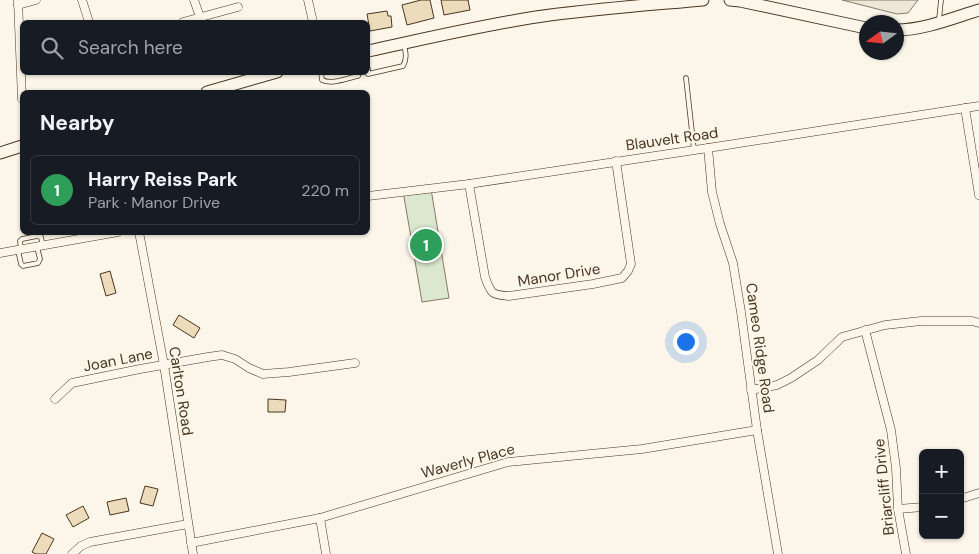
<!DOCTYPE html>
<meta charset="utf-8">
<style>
body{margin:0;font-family:"DM Sans",sans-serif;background:#20242c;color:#f1f3f6}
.controls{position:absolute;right:15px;bottom:15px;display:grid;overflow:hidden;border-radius:8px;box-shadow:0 1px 4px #0004}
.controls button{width:45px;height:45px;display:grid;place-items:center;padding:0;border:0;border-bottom:1px solid #363941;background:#171b24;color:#f1f3f6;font:25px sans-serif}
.compass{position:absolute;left:859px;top:15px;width:45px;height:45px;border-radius:50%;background:#171b24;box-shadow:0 1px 4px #0004;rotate:255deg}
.you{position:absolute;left:685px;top:341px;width:18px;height:18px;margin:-12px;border:4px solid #fff;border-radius:50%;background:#1a73e8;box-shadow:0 0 0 8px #1a73e833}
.badge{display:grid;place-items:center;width:32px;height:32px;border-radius:50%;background:#ea580c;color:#fff;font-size:16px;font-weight:700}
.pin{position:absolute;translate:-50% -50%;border:2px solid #fff;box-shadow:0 1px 5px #0006}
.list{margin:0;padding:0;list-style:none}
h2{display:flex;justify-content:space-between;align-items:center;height:65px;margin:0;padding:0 20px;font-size:21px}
h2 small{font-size:16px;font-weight:400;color:#9ea1a6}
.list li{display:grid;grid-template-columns:32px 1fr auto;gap:15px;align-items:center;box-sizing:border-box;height:70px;margin:0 10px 10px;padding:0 10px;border:1px solid #363941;border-radius:8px}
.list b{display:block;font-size:19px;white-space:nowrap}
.list p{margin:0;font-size:16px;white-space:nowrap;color:#9ea1a6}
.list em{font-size:16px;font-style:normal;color:#9ea1a6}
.icon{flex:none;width:28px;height:28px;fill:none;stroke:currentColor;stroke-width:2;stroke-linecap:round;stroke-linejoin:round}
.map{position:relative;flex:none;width:979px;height:554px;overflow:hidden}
.search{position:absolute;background:#171b24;box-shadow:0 1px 4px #0004;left:20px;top:20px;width:350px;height:55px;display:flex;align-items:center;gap:12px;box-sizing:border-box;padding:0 18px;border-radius:8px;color:#9ea1a6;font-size:19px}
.panel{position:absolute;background:#171b24;box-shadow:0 1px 4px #0004;left:20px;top:90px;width:350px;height:145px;border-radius:8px}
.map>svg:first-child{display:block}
.green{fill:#dce7d0;stroke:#887966}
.parking{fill:#ede7d9;stroke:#887966}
.building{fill:#ecdcbc;stroke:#4a3520}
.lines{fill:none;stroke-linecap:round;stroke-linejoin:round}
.service-casing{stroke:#4a3520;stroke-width:5.5}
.minor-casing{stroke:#4a3520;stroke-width:9}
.secondary-casing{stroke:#4a3520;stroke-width:13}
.service{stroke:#fbf6e9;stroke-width:4}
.minor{stroke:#fbf6e9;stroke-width:8}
.secondary{stroke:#fbf6e9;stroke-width:11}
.labels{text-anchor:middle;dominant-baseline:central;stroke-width:4;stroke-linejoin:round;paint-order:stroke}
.street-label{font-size:15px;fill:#4a3520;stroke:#fbf6e9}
</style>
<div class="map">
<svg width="979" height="554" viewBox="0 0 979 554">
<rect width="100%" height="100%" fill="#fbf6e9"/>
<!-- green -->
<path class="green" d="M 431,189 L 449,298 L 422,302 L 403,191 Z"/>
<!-- parking -->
<path class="parking" d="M 842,0 L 918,0 L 908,13 L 897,14 Z"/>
<!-- building -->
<g class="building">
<path d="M 421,0 L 430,0 L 434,18 L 407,25 L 402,5 Z"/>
<path d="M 441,0 L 468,0 L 470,10 L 444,15 Z"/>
<path d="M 387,11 L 388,16 L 391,16 L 392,27 L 370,31 L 367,14 Z"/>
<path d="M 110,271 L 116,293 L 106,296 L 100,274 Z"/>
<path d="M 179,315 L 200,328 L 194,338 L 173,325 Z"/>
<path d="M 268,399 L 286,400 L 285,412 L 268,412 Z"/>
<path d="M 145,486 L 158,489 L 153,506 L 140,503 Z"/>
<path d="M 126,498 L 129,511 L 110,515 L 107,502 Z"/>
<path d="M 83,506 L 89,518 L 73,527 L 66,515 Z"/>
<path d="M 42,533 L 54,539 L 46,554 L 36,554 L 32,552 Z"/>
</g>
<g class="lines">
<defs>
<g id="service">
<path d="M 939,20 L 941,0"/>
<path d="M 368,69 L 368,74 L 403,66 C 407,59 406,53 404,45"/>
<path d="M 321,72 L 322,80 C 332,85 347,78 358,76 L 359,72"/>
<path d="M 686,78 L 694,150"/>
<path d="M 21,249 L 20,241 L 22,239 L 37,236 L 41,237 L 43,246"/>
<path d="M 18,250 L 21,264 L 23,266 L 38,263 L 40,259 L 37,247"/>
</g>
<g id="minor">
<path d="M 18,0 L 22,99"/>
<path d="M 82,0 L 89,22"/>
<path d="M 194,0 L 200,17"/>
<path d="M 308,0 L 313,22"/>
<path d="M 18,5 L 36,0"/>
<path d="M 183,22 L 238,7"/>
<path d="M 965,108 L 979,195"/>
<path d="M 708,148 L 712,192 L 720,224 L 733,263 L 741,312 L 757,430 L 778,554"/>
<path d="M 469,184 L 485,277 C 491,294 492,295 509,296 L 593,284 L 622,278 L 628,271 L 631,264 L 616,161"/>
<path d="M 368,196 L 469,184 L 708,148 L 979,106"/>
<path d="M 139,232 L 164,365 L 193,554"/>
<path d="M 0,253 L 118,232"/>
<path d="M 865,330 L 891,430 L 896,468 L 898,509 L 906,554"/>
<path d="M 751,390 L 777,385 L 791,378 L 818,360 L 842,337 L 885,325 L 921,321 L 972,321 L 979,323"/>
<path d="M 55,399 L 72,383 L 140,369 L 208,357 L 222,355 L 235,359 L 249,368 L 263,374 L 289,372 L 355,363"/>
<path d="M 960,499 L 979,493"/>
<path d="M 898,509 L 923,507"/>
<path d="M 320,518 L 326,554"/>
<path d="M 191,543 L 320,518 L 508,462 L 642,449 L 757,430"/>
<path d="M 72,554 L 81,546 L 90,542 L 188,524"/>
</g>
<g id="secondary">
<path d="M 730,0 L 740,1 L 866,28"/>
<path d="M 896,30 C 924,30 953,18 979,10"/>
<path d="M 368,51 C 424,39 479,26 536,17 C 592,9 648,5 703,0"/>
<path d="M 207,92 L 277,72"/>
<path d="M 0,153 L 22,146"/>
</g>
</defs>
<!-- service casing -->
<use href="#service" class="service-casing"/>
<!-- minor casing -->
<use href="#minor" class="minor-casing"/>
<!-- secondary casing -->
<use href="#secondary" class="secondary-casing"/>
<!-- service -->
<use href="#service" class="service"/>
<!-- minor -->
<use href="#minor" class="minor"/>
<!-- secondary -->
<use href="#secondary" class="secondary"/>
</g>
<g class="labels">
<!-- street labels -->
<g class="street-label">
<text transform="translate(672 139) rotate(-8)">Blauvelt Road</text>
<text transform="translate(559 275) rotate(-9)">Manor Drive</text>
<text transform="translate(760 348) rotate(82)">Cameo Ridge Road</text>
<text transform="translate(118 360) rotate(-11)">Joan Lane</text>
<text transform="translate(181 391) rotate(81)">Carlton Road</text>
<text transform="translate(468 461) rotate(-15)">Waverly Place</text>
<text transform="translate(884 487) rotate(-96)">Briarcliff Drive</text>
</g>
</g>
</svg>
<div class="controls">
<button>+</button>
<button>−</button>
</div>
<svg class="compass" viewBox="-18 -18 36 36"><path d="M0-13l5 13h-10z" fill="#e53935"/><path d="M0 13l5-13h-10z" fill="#9ea1a6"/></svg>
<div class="you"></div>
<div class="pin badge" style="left:426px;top:245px;background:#2e9e5b">1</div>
<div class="search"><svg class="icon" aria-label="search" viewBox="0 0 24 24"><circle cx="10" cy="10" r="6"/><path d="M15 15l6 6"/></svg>Search here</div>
<section class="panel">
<h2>Nearby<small></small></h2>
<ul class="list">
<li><span class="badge" style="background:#2e9e5b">1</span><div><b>Harry Reiss Park</b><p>Park · Manor Drive</p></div><em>220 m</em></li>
</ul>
</section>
</div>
